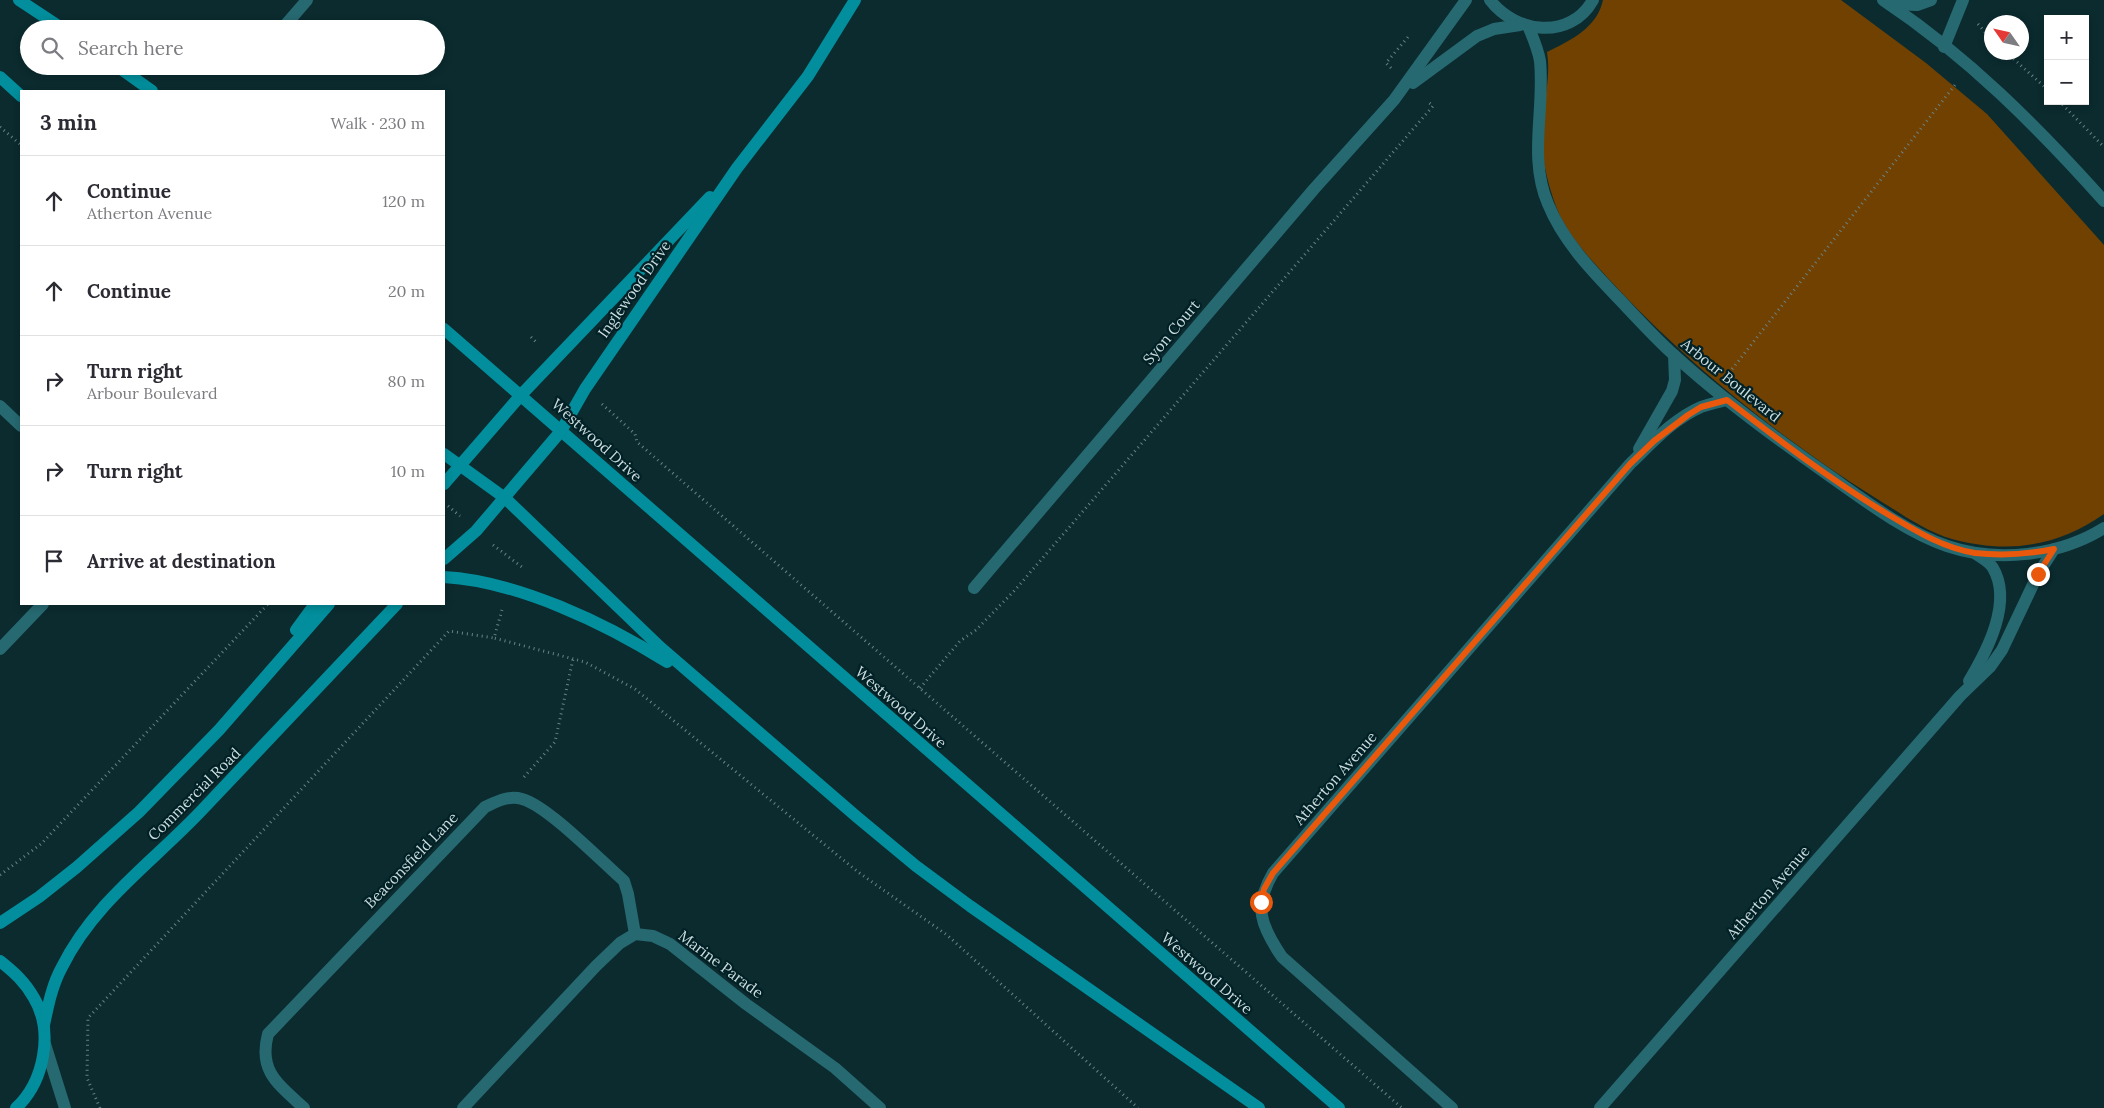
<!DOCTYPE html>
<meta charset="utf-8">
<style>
body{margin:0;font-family:Lora,serif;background:#f7f7f7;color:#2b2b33}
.controls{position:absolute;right:15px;top:15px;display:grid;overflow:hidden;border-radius:0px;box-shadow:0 2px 8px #0003}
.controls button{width:45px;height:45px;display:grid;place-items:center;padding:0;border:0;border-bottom:1px solid #e1e1e2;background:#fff;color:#2b2b33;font:25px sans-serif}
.compass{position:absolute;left:1984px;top:15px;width:45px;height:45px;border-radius:50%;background:#fff;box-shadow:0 2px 8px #0003;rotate:304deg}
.stop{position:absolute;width:15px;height:15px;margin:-11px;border:4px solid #ea580c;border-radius:50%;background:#fff}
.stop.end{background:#ea580c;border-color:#fff;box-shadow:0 1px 5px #0008}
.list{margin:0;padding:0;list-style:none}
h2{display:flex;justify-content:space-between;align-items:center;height:65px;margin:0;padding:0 20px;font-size:21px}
h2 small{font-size:16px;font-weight:400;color:#7c7c81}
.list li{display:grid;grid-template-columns:32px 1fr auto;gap:15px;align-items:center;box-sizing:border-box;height:90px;padding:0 20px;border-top:1px solid #e1e1e2}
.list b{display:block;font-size:19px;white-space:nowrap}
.list p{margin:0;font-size:16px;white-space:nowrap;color:#7c7c81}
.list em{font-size:16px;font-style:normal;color:#7c7c81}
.icon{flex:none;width:28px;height:28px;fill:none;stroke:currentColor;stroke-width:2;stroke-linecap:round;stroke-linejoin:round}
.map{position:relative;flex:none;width:2104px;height:1108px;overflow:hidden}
.search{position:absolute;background:#fff;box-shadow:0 2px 8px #0003;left:20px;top:20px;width:425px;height:55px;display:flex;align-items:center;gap:12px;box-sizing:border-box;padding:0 18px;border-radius:28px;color:#7c7c81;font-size:19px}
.panel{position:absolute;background:#fff;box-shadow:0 2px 8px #0003;left:20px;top:90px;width:425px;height:515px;border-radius:0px}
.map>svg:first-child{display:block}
.green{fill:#704100}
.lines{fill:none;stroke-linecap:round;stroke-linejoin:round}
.path{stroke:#6a8386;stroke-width:3;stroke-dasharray:1 4;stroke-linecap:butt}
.street{stroke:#276971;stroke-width:12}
.secondary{stroke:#028e9c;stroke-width:12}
.route{stroke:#ea580c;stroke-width:6}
.labels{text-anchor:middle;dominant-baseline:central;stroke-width:4.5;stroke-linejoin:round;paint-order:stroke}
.street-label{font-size:15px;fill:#ccdddf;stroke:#012126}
</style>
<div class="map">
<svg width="2104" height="1108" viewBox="0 0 2104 1108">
<rect width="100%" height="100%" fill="#0b2b2f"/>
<!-- green -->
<path class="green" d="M 1603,0 L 1841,0 L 1926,63 L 1987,114 L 2104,245 L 2104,514 C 2057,547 2007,554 1952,539 C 1924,531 1899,512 1874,497 C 1782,439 1694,369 1619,290 C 1598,267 1576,246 1561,218 C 1551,196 1542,164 1542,140 C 1540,110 1552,82 1547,52 C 1571,40 1597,28 1603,0 Z"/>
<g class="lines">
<!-- path -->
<g class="path">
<path d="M 1978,24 L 1992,40"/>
<path d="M 2006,52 L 2048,90"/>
<path d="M 1391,68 L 1386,63 L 1408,37"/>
<path d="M 2059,101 L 2104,147"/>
<path d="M 0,127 L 21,145"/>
<path d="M 531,337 L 538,344"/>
<path d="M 1729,373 L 1955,85"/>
<path d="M 602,404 L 635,434 L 637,442 L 1402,1108"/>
<path d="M 448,506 L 460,516"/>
<path d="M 493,545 L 522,567"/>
<path d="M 502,610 L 494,638 L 585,662 L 635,689 L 858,872 L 947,935 L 1138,1108"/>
<path d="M 920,688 L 960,641 L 976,630 L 1015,590 L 1433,106 L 1427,101"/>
<path d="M 524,777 L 555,742 L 573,659"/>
<path d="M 0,875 L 41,844 L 268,604"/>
<path d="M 100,1108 L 87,1078 L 88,1018 L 449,631 L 494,638"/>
</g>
<!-- street -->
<g class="street">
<path d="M 1490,0 C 1515,33 1570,41 1593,0"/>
<path d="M 1883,0 C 1967,56 2037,126 2104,201"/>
<path d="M 1889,4 L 1917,5 L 1931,0"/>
<path d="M 1529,28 C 1533,38 1538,49 1540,61 C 1545,110 1528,157 1548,204 C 1563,241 1592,271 1619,299 C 1637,318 1655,338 1674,355 C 1722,399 1774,437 1827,474 C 1864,500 1904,531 1947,546 C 1997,563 2059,556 2104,528"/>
<path d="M 282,29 L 307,0"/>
<path d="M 1944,47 L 1963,0"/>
<path d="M 1413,83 L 1477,36 L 1494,29 L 1520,25"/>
<path d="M 0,406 L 21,426"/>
<path d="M 1639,449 L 1672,391 L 1675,380 L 1674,355"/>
<path d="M 974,588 L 1314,189 L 1394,100 L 1466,0"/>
<path d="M 0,649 L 43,604"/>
<path d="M 1969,681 C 1987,651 2013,602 1993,568 C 1990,562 1980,557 1975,553"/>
<path d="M 45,1044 L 65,1108"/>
<path d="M 304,1108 C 278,1084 258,1071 268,1034 L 485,807 C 496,802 508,795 522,799 C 548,806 601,861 624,881 L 628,894 L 635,934"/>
<path d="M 463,1108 L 596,966 L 620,943 L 635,934 L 653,936 L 670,944 L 746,1004 L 835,1068 L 880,1108"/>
<path d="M 1452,1108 L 1282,957 C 1261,926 1253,907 1273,873 L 1630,464 C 1651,444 1673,419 1701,407 C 1709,404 1719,402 1727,400"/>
<path d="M 1600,1108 L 1960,696 L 1990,667 L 2002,650 L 2038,574 L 2054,549"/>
</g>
<!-- secondary -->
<g class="secondary">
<path d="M 19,0 L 63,29"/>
<path d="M 117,66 L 152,91"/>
<path d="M 0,77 L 21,96"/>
<path d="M 444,329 L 1339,1108"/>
<path d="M 444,454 L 505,498 L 660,647 L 857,817 L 916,866 L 970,906 L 1259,1108"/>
<path d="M 444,484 L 521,395 L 710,197"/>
<path d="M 444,559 L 476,531 L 561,431 L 585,389 L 737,168 L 808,76 L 855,0"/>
<path d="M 444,577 C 517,581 605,623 667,662"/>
<path d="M 296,630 L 315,604"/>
<path d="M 0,923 L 39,897 L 77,867 L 139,812 L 219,730 L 329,604"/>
<path d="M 0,961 C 14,972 25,982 34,998 C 54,1032 44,1082 16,1108"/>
<path d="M 44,1025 C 48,1006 52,985 62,967 C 94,902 153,862 202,810 C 267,741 332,673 397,604"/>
</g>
</g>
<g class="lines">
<!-- route -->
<path class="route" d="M 1261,902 L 1264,889 L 1273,873 L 1630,464 L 1654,441 L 1688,415 L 1701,407 L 1727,400 C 1780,441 1832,481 1889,515 C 1916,531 1943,548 1975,553 C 2001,556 2029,554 2054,549 L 2038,574"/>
</g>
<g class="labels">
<!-- street labels -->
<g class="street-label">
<text transform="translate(634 289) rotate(-55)">Inglewood Drive</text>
<text transform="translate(1171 332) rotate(-50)">Syon Court</text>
<text transform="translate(1731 380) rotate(39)">Arbour Boulevard</text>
<text transform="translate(597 440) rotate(42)">Westwood Drive</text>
<text transform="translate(901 707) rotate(41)">Westwood Drive</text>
<text transform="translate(1335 778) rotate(-49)">Atherton Avenue</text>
<text transform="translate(194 794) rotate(-45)">Commercial Road</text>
<text transform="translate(411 860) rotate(-46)">Beaconsfield Lane</text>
<text transform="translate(1768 892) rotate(-49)">Atherton Avenue</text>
<text transform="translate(721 964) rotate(37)">Marine Parade</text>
<text transform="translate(1207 973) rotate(41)">Westwood Drive</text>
</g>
</g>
</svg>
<div class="controls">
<button>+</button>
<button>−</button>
</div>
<svg class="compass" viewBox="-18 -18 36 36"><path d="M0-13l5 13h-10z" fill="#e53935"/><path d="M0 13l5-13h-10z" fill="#7c7c81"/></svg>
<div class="stop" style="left:1261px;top:902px"></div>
<div class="stop end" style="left:2038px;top:574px"></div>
<div class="search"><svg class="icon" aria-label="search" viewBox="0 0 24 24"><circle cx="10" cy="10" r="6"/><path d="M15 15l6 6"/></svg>Search here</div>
<section class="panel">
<h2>3 min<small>Walk · 230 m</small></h2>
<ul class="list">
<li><svg class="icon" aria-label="ahead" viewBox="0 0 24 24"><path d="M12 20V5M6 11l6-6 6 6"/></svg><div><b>Continue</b><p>Atherton Avenue</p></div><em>120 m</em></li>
<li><svg class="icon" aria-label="ahead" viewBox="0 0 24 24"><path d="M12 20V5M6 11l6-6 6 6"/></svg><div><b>Continue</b></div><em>20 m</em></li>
<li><svg class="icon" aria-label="right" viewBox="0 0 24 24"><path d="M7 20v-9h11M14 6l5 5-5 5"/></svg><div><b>Turn right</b><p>Arbour Boulevard</p></div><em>80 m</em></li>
<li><svg class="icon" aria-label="right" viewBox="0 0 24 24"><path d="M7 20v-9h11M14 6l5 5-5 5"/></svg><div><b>Turn right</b></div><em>10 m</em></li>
<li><svg class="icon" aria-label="arrive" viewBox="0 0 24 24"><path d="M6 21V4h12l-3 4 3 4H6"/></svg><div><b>Arrive at destination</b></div></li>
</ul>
</section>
</div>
